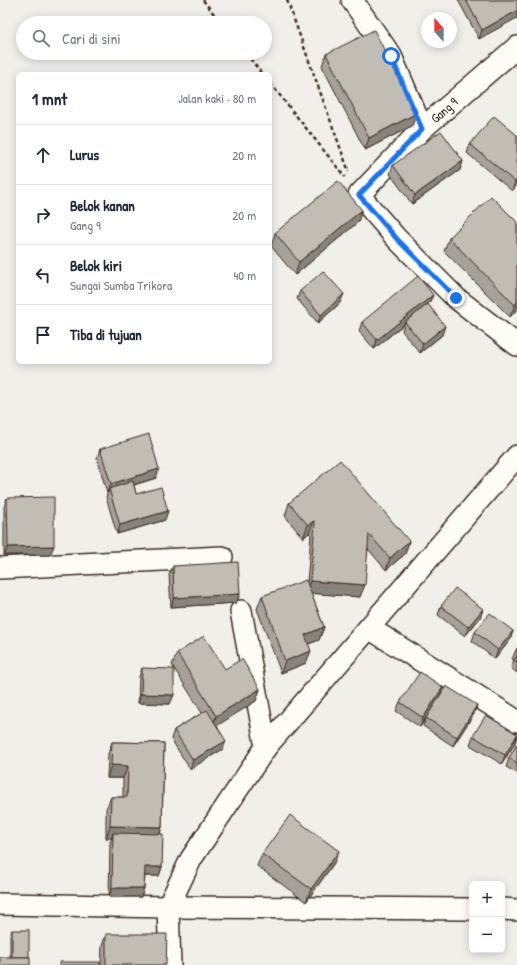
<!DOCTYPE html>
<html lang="id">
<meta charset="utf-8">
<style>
body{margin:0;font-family:"Patrick Hand",sans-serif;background:#f2f2f3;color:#1f2937}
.controls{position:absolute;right:12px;bottom:12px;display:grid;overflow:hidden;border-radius:6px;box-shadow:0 2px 10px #0003}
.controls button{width:36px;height:36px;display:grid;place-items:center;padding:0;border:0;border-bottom:1px solid #e0e1e3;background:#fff;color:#1f2937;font:20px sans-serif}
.compass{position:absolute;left:421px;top:12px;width:36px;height:36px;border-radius:50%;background:#fff;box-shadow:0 2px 10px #0003;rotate:339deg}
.stop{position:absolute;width:12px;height:12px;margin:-9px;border:3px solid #1a73e8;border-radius:50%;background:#fff}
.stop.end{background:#1a73e8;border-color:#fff;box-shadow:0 1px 4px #0008}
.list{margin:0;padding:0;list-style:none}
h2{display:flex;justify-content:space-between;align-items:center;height:52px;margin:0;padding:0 16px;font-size:17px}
h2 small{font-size:13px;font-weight:400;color:#747a83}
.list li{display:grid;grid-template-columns:26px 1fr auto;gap:12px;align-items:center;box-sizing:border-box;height:60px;padding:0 16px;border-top:1px solid #e0e1e3}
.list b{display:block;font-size:15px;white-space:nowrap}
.list p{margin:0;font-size:13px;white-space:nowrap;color:#747a83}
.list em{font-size:13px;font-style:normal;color:#747a83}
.icon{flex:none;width:22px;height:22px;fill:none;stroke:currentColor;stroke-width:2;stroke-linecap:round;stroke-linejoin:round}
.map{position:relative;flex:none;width:517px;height:965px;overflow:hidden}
.search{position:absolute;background:#fff;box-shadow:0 2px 10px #0003;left:16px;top:16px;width:256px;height:44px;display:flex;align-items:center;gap:10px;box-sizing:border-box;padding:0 14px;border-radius:22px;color:#747a83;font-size:15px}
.panel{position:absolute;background:#fff;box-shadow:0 2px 10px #0003;left:16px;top:72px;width:256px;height:292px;border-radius:6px}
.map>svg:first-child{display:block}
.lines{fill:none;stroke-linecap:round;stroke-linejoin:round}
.street-casing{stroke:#3b2a1e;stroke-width:24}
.path{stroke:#3b2a1e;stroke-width:2.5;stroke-dasharray:4 3;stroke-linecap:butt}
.street{stroke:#fdfcf7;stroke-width:21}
.wall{fill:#a6a29b;stroke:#3b2a1e}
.shaded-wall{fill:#87847e;stroke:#3b2a1e}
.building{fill:#c1bcb4;stroke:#3b2a1e}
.route{stroke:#1a73e8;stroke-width:5}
.labels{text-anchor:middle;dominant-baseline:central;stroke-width:3;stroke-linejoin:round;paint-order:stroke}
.street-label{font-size:13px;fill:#3b2a1e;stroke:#fdfcf7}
</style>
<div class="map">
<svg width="517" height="965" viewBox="0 0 517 965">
<rect width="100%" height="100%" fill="#f1efea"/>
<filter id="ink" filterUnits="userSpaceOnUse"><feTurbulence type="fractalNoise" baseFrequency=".025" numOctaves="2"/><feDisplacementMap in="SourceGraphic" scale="8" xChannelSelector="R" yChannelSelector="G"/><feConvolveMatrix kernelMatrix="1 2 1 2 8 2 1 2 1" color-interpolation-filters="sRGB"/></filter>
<g filter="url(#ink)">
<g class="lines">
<defs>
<g id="street">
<path d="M 352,0 L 391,56 L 420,124"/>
<path d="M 517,47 L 422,129 L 359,195 L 397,239 L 456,298 L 517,345"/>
<path d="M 0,568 L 222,557"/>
<path d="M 241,611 L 266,747"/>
<path d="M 369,628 L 517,721"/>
<path d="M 0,904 L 168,907 L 472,909"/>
<path d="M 502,909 L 517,910"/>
<path d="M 170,965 L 168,907 L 191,859 L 266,747 L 517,456"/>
</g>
</defs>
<!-- street casing -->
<use href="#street" class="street-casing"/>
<!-- path -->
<g class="path">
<path d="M 203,0 L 221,23"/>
<path d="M 287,0 L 349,172"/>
<path d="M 246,53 L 262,74"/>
<path d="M 270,83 L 345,177"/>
</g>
<!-- street -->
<use href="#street" class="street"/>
</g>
<!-- wall -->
<g class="wall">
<path d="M 458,0 L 517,0 L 479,39 Z"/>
<path d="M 326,54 L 412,126 L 365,150 L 322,66 Z"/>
<path d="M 517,135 L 517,185 L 512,191 L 467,153 L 470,144 Z"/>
<path d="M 463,161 L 460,170 L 412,204 L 390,174 L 393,165 Z"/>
<path d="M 358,222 L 295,275 L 271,246 L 275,233 Z"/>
<path d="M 517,222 L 517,310 L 510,317 L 444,251 L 449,238 Z"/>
<path d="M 300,291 L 340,303 L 318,323 L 297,299 Z"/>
<path d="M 433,295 L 429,303 L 428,304 L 442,335 L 420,353 L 402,331 L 404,324 L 374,349 L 359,331 L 362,322 Z"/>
<path d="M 100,449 L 156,478 L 134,485 L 136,494 L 165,520 L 117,534 L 106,497 L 108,492 L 107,493 L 97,458 Z"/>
<path d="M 7,498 L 50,555 L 4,555 L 4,507 Z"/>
<path d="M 289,503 L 409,541 L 405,554 L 386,570 L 368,549 L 360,597 L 311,593 L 324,627 L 319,640 L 308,644 L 306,663 L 281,673 L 257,609 L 262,596 L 307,582 L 311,535 L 309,533 L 303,538 L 285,516 Z"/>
<path d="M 173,566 L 240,594 L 236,603 L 171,607 L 169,575 Z"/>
<path d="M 441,606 L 483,609 L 480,618 L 465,636 L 438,615 Z"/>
<path d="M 513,631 L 510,640 L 495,659 L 472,641 L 475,632 Z"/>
<path d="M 517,648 L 517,673 L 511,668 L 514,660 L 512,659 L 516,650 Z"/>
<path d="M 177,653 L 225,669 L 260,689 L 256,701 L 217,725 L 223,749 L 190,769 L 171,739 L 174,730 L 202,713 L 172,665 Z"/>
<path d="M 142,668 L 170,704 L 138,703 L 139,677 Z"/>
<path d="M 441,693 L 477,705 L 474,714 L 453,746 L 423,726 L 426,718 L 420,727 L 396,711 L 400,702 Z"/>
<path d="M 517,734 L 517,736 L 515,743 L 502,764 L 470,745 L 473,736 Z"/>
<path d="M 112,742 L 164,743 L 162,827 L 160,834 L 162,867 L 159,876 L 145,876 L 144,888 L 141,897 L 109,897 L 110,842 L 112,838 L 106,838 L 106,809 L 111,797 L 123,797 L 123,778 L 107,778 L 108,754 Z"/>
<path d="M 517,744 L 517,773 L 506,767 L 509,758 Z"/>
<path d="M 262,854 L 334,863 L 306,902 L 257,866 Z"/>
<path d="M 12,930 L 29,957 L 10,957 L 10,935 Z"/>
<path d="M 106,934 L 166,965 L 101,965 L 102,946 Z"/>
</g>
<!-- shaded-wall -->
<g class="shaded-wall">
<path d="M 517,11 L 517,18 L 479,39 L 482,30 Z"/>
<path d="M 417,113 L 412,126 L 365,150 L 369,138 Z"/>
<path d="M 463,161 L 460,170 L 412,204 L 415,195 Z"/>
<path d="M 517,180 L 517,185 L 512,191 L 515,182 Z"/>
<path d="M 362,210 L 358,222 L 295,275 L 299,262 Z"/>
<path d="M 344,294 L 340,303 L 318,323 L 321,315 Z"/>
<path d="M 433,295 L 429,303 L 405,323 L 405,322 L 404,324 L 374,349 L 377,340 Z"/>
<path d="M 517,302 L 517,310 L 510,317 L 515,305 Z"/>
<path d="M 445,326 L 442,335 L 420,353 L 423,344 Z"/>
<path d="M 159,469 L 156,478 L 110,492 L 109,489 L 107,493 L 111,484 Z"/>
<path d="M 168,511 L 165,520 L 117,534 L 120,525 Z"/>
<path d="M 314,521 L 309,533 L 303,538 L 308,525 Z"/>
<path d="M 409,541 L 405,554 L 386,570 L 390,558 Z"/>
<path d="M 54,546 L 50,555 L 4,555 L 8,547 Z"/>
<path d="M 310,581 L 365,585 L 360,597 L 306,593 Z"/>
<path d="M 240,594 L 236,603 L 171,607 L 174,598 Z"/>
<path d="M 483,609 L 480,618 L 465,636 L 468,627 Z"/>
<path d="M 324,627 L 319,640 L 301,647 L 305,635 Z"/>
<path d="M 513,631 L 510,640 L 495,659 L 498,650 Z"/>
<path d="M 311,651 L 306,663 L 281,673 L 285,661 Z"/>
<path d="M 443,687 L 440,696 L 420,727 L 423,718 Z"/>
<path d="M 260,689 L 256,701 L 212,729 L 216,716 Z"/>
<path d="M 141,694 L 174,695 L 170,704 L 138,703 Z"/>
<path d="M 477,705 L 474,714 L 453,746 L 457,737 Z"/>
<path d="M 517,735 L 515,743 L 502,764 L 505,755 Z"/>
<path d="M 226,741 L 223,749 L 190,769 L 193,760 Z"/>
<path d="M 111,765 L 128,766 L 123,778 L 107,778 Z"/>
<path d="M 110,826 L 162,827 L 158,839 L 113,833 L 112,838 L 106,838 Z"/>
<path d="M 339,851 L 334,863 L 306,902 L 311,889 Z"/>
<path d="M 145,867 L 162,867 L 159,876 L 141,876 Z"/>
<path d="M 112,888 L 144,888 L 141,897 L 109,897 Z"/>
</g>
<!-- building -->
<g class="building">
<path d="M 466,0 L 517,0 L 517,11 L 482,30 Z"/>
<path d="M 374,30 L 417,113 L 369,138 L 326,54 Z"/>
<path d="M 494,116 L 517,135 L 517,180 L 515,182 L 470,144 Z"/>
<path d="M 441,131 L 463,161 L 415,195 L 393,165 Z"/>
<path d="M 338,181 L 362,210 L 299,262 L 275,233 Z"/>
<path d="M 491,196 L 517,222 L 517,302 L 515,305 L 449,238 Z"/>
<path d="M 323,271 L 344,294 L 321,315 L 300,291 Z"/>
<path d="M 418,276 L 433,295 L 377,340 L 362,322 Z"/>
<path d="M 428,304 L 445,326 L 423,344 L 405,322 Z"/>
<path d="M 149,434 L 159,469 L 111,484 L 100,449 Z"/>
<path d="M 340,460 L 409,541 L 390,558 L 369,534 L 365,585 L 310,581 L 315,523 L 314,521 L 308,525 L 289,503 Z"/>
<path d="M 133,481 L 136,494 L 161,487 L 168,511 L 120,525 L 109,489 Z"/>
<path d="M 54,497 L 54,546 L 8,547 L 7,498 Z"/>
<path d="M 238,562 L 240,594 L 174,598 L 173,566 Z"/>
<path d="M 306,580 L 324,627 L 305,635 L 311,651 L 285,661 L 262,596 Z"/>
<path d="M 455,588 L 483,609 L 468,627 L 441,606 Z"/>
<path d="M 490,613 L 513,631 L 498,650 L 475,632 Z"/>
<path d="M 204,636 L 225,669 L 242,659 L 260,689 L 216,716 L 177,653 Z"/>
<path d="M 517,656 L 517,662 L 514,660 Z"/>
<path d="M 142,668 L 174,669 L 174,695 L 141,694 Z"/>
<path d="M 420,672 L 443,687 L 423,718 L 400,702 Z"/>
<path d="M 446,686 L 477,705 L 457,737 L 426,718 Z"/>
<path d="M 207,710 L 226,741 L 193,760 L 174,730 Z"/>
<path d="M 486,715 L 517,734 L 517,735 L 505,755 L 473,736 Z"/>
<path d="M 112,742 L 164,743 L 162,827 L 110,826 L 111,797 L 127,797 L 128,766 L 111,765 Z"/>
<path d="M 517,744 L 517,763 L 509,758 Z"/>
<path d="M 290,815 L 339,851 L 311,889 L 262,854 Z"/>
<path d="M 113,833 L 163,834 L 162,867 L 145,867 L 144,888 L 112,888 Z"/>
<rect x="12" y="930" width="17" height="27"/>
<path d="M 106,934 L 167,934 L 166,965 L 106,965 Z"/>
<rect x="0" y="957" width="30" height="8"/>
<rect x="60" y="962" width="40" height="3"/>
</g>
</g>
<g class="lines" filter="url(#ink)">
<!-- route -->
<path class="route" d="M 391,56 L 422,129 L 359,195 L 397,239 L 456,298"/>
</g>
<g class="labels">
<!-- street labels -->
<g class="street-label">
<text transform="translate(444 110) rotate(-41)">Gang 9</text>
</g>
</g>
</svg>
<div class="controls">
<button>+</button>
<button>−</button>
</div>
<svg class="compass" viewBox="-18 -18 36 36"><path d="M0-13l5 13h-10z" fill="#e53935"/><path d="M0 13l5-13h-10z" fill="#747a83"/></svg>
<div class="stop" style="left:391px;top:56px"></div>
<div class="stop end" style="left:456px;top:298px"></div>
<div class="search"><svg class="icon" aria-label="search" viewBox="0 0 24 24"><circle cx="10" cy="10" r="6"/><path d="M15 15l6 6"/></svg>Cari di sini</div>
<section class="panel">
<h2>1 mnt<small>Jalan kaki · 80 m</small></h2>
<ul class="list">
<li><svg class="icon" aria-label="ahead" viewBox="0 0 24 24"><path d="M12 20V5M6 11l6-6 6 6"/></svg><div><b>Lurus</b></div><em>20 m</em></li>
<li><svg class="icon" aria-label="right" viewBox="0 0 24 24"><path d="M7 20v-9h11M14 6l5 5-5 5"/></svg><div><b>Belok kanan</b><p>Gang 9</p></div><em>20 m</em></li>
<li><svg class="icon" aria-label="left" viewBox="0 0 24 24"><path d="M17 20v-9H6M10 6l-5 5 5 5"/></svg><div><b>Belok kiri</b><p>Sungai Sumba Trikora</p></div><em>40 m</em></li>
<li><svg class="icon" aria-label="arrive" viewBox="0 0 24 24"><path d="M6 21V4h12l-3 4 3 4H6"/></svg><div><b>Tiba di tujuan</b></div></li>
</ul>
</section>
</div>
